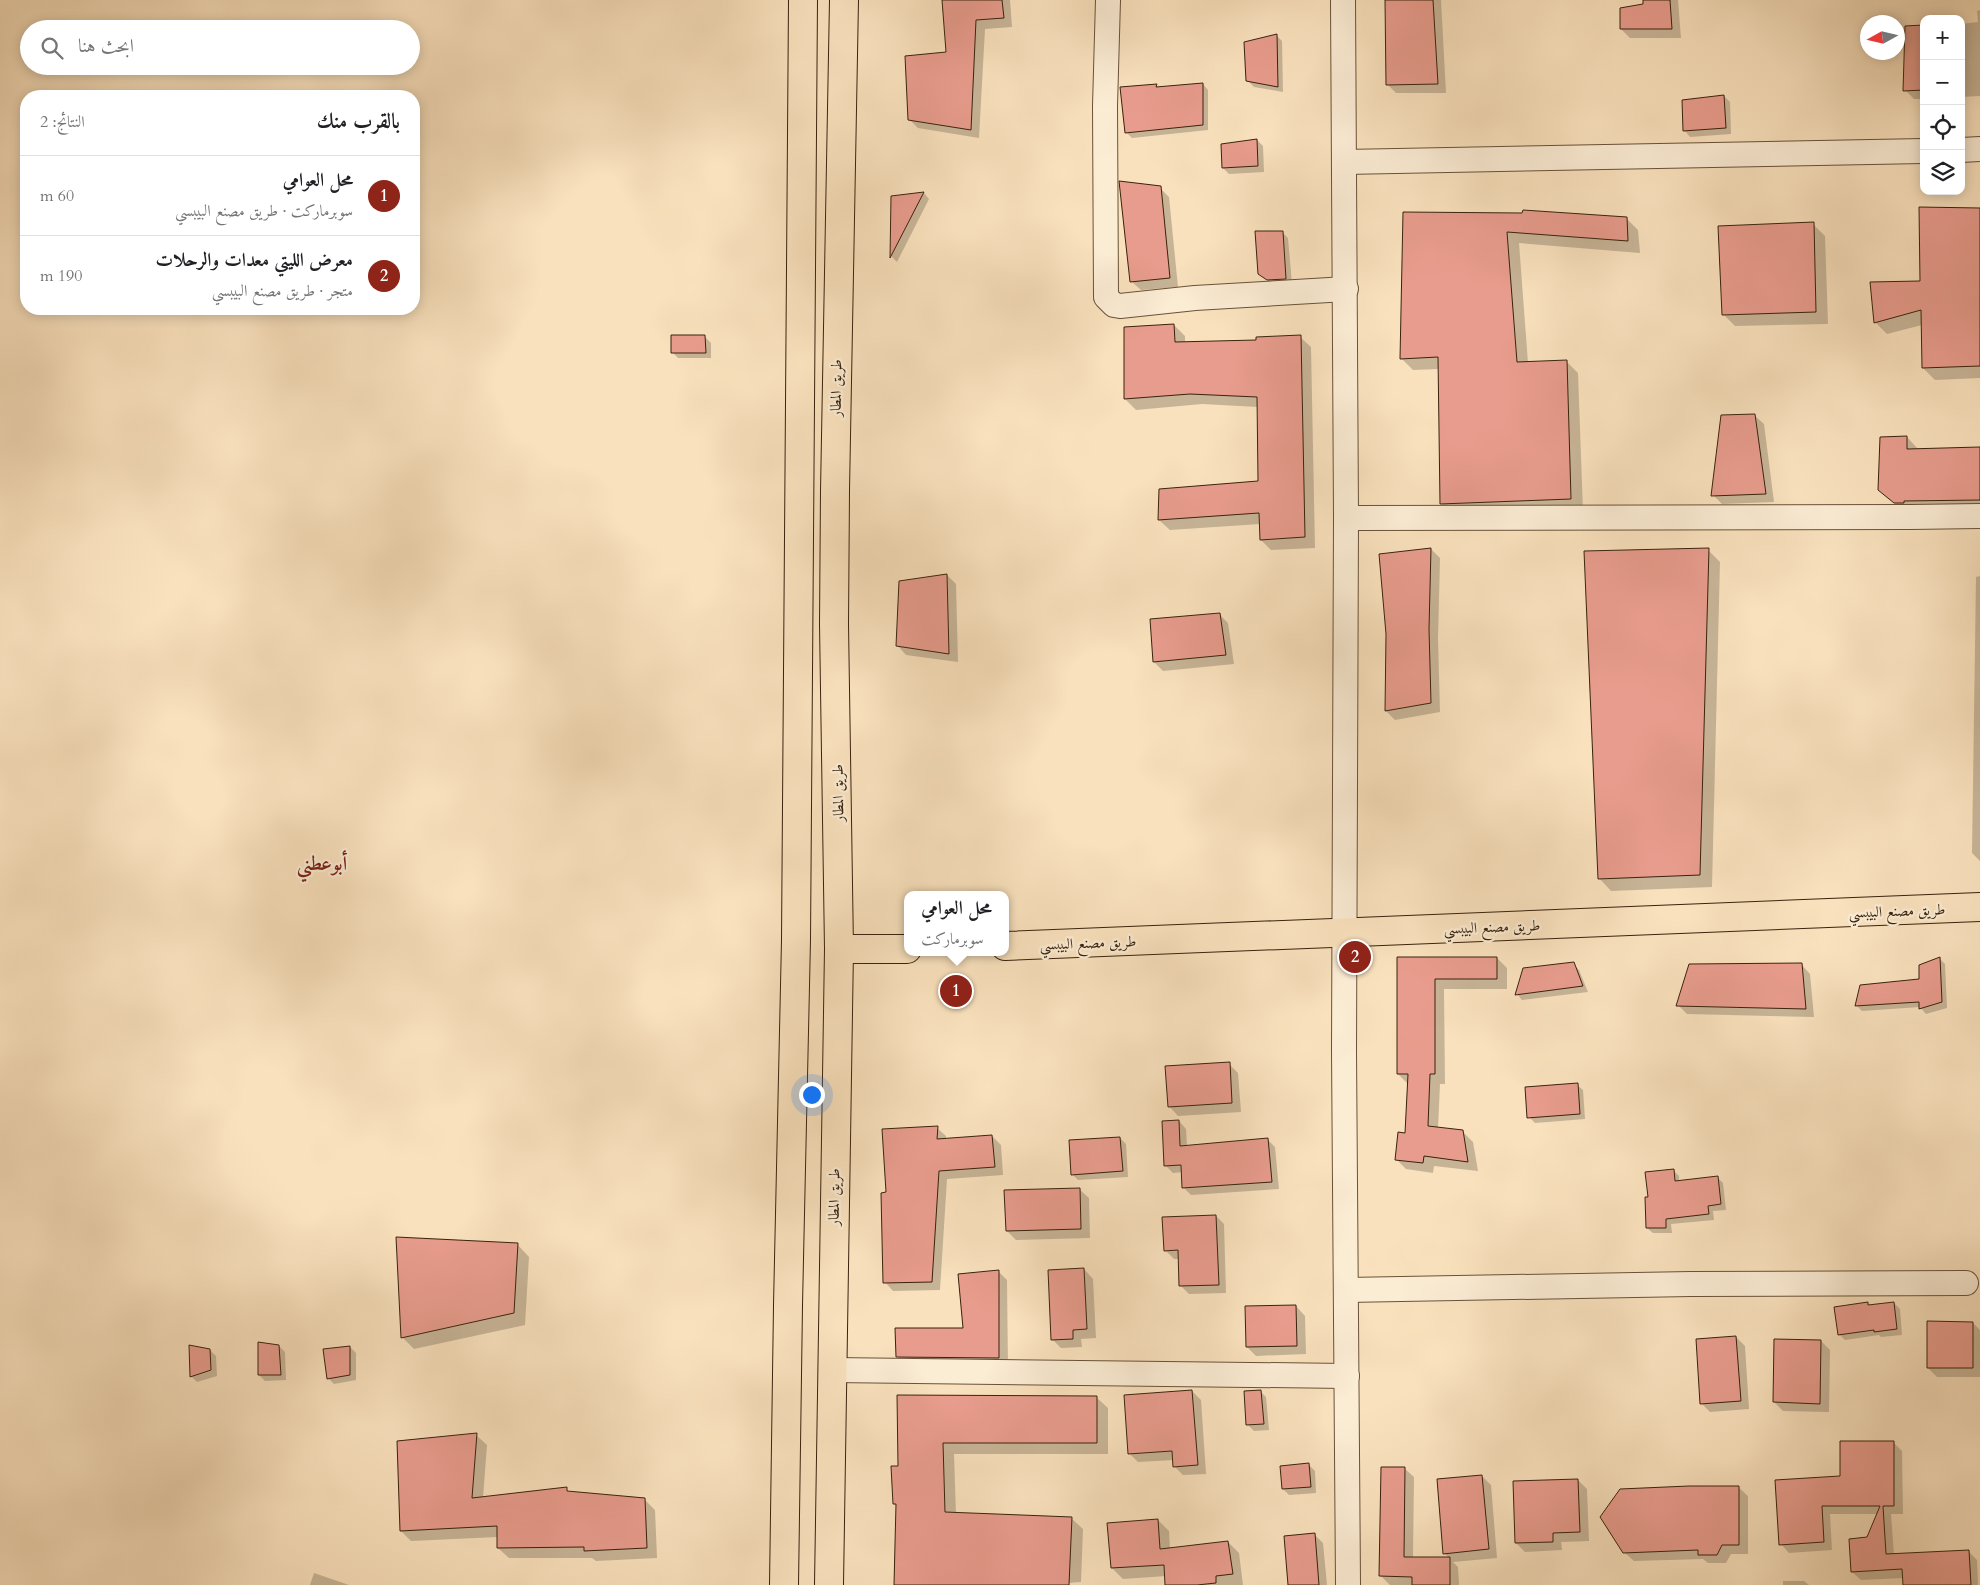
<!DOCTYPE html>
<html lang="ar">
<meta charset="utf-8">
<style>
body{margin:0;font-family:Cardo,Amiri,serif;background:#f2f2f2;color:#202124;direction:rtl}
.controls{position:absolute;right:15px;top:15px;display:grid;overflow:hidden;border-radius:10px;box-shadow:0 2px 12px #0003}
.controls button{width:45px;height:45px;display:grid;place-items:center;padding:0;border:0;border-bottom:1px solid #e0e0e0;background:#fff;color:#202124;font:25px sans-serif}
.compass{position:absolute;left:1860px;top:15px;width:45px;height:45px;border-radius:50%;background:#fff;box-shadow:0 2px 12px #0003;rotate:262deg}
.you{position:absolute;left:811px;top:1094px;width:18px;height:18px;margin:-12px;border:4px solid #fff;border-radius:50%;background:#1a73e8;box-shadow:0 0 0 8px #1a73e833}
.badge{display:grid;place-items:center;width:32px;height:32px;border-radius:50%;background:#8f2418;color:#fff;font-size:16px;font-weight:700}
.pin{position:absolute;translate:-50% -50%;border:2px solid #fff;box-shadow:0 1px 5px #0006}
.popup{position:absolute;left:904px;top:891px;width:105px;height:65px;box-sizing:border-box;display:grid;place-content:center;border-radius:10px;background:#fff;filter:drop-shadow(0 1px 4px #0005);font-size:16px;white-space:nowrap;color:#757577}
.popup b{font-size:19px;color:#202124}
.popup::after{content:'';position:absolute;left:50%;top:100%;margin-left:-10px;border:10px solid transparent;border-top-color:#fff}
.list{margin:0;padding:0;list-style:none}
h2{display:flex;justify-content:space-between;align-items:center;height:65px;margin:0;padding:0 20px;font-size:21px}
h2 small{font-size:16px;font-weight:400;color:#757577}
.list li{display:grid;grid-template-columns:32px 1fr auto;gap:15px;align-items:center;box-sizing:border-box;height:80px;padding:0 20px;border-top:1px solid #e0e0e0}
.list b{display:block;font-size:19px;white-space:nowrap}
.list p{margin:0;font-size:16px;white-space:nowrap;color:#757577}
.list em{font-size:16px;font-style:normal;color:#757577}
.icon{flex:none;width:28px;height:28px;fill:none;stroke:currentColor;stroke-width:2;stroke-linecap:round;stroke-linejoin:round}
.map{position:relative;flex:none;width:1980px;height:1585px;overflow:hidden;direction:ltr}
.search{position:absolute;background:#fff;box-shadow:0 2px 12px #0003;left:20px;top:20px;width:400px;height:55px;display:flex;align-items:center;gap:12px;box-sizing:border-box;padding:0 18px;border-radius:28px;color:#757577;font-size:19px}
.panel{position:absolute;background:#fff;box-shadow:0 2px 12px #0003;left:20px;top:90px;width:400px;height:225px;border-radius:20px;direction:rtl}
.map>svg:first-child{display:block}
.shadow{fill:#0003}
.building{fill:#e89c8d;stroke:#39220d}
.lines{fill:none;stroke-linecap:round;stroke-linejoin:round}
.minor-casing{stroke:#695239;stroke-width:26}
.major-casing{stroke:#39220d;stroke-width:30}
.highway-casing{stroke:#39220d;stroke-width:30}
.minor{stroke:#fbecd4;stroke-width:24}
.major{stroke:#f9e1bd;stroke-width:28}
.highway{stroke:#f9e1bd;stroke-width:28}
.labels{text-anchor:middle;dominant-baseline:central;stroke-width:4.5;stroke-linejoin:round;paint-order:stroke}
.street-label{font-size:15px;fill:#39220d;stroke:#fbecd4}
.district-label{font-size:20px;font-weight:bold;fill:#7a1f14;stroke:#fbecd4}
</style>
<div class="map">
<svg width="1980" height="1585" viewBox="0 0 1980 1585">
<rect width="100%" height="100%" fill="#f9e1bd"/>
<filter id="stains"><feTurbulence type="fractalNoise" baseFrequency=".004" numOctaves="4"/><feColorMatrix values="0 0 0 0 .2 0 0 0 0 .09 0 0 0 0 .02 0 0 0 .5 -.17"/></filter>
<radialGradient id="worn" r=".72"><stop offset=".6" stop-color="#630" stop-opacity="0"/><stop offset="1" stop-color="#630" stop-opacity=".3"/></radialGradient>
<!-- shadow -->
<g class="shadow">
<path d="M 943,0 L 1010,0 L 1012,27 L 985,29 L 979,138 L 918,128 L 909,119 L 947,53 Z"/>
<path d="M 1386,0 L 1441,0 L 1446,93 L 1396,93 L 1387,84 Z"/>
<path d="M 1645,0 L 1678,0 L 1681,38 L 1630,38 L 1621,29 L 1645,5 Z"/>
<path d="M 1980,10 L 1980,96 L 1961,97 L 1961,24 L 1978,22 L 1977,11 Z"/>
<path d="M 1924,26 L 1924,99 L 1914,99 L 1905,90 Z"/>
<path d="M 1276,35 L 1282,41 L 1283,92 L 1254,87 L 1248,81 Z"/>
<path d="M 1203,84 L 1208,90 L 1208,130 L 1132,138 L 1126,132 L 1156,85 L 1158,88 Z"/>
<path d="M 1724,96 L 1730,102 L 1731,134 L 1690,137 L 1685,131 Z"/>
<path d="M 1257,140 L 1263,146 L 1264,172 L 1229,174 L 1223,168 Z"/>
<path d="M 1160,188 L 1169,197 L 1178,287 L 1141,290 L 1131,281 Z"/>
<path d="M 924,193 L 929,199 L 897,262 L 892,257 L 892,197 Z"/>
<path d="M 1980,210 L 1980,378 L 1935,380 L 1923,368 L 1922,325 L 1887,334 L 1875,322 L 1922,282 Z"/>
<path d="M 1404,214 L 1626,218 L 1638,230 L 1640,253 L 1519,243 L 1528,363 L 1566,361 L 1578,373 L 1583,511 L 1453,515 L 1441,503 L 1439,369 L 1413,370 L 1401,358 Z"/>
<path d="M 1813,224 L 1825,236 L 1828,324 L 1735,326 L 1723,314 Z"/>
<path d="M 1282,232 L 1288,238 L 1292,284 L 1274,285 L 1259,274 Z"/>
<path d="M 1174,325 L 1185,336 L 1185,343 L 1257,342 L 1300,337 L 1311,347 L 1315,548 L 1271,550 L 1261,540 L 1260,524 L 1170,530 L 1159,520 L 1260,482 L 1258,407 L 1202,404 L 1136,410 L 1125,399 L 1125,328 Z"/>
<path d="M 705,337 L 711,343 L 711,358 L 678,358 L 672,352 Z"/>
<path d="M 1754,415 L 1764,424 L 1774,502 L 1722,504 L 1713,495 Z"/>
<path d="M 1907,437 L 1917,448 L 1917,450 L 1980,449 L 1980,511 L 1905,513 L 1879,489 Z"/>
<path d="M 1431,549 L 1440,558 L 1438,639 L 1440,712 L 1395,720 L 1386,711 Z"/>
<path d="M 1708,550 L 1720,562 L 1712,887 L 1611,891 L 1599,878 Z"/>
<path d="M 947,575 L 956,584 L 958,662 L 906,655 L 897,645 Z"/>
<path d="M 1980,576 L 1980,861 L 1972,853 L 1976,577 Z"/>
<path d="M 1219,614 L 1228,623 L 1234,664 L 1163,671 L 1154,662 Z"/>
<path d="M 1398,958 L 1497,958 L 1507,968 L 1507,989 L 1444,989 L 1445,1084 L 1440,1084 L 1438,1129 L 1463,1132 L 1473,1142 L 1478,1171 L 1434,1166 L 1433,1173 L 1406,1169 L 1396,1159 L 1406,1135 L 1408,1084 L 1398,1074 Z"/>
<path d="M 1939,958 L 1945,964 L 1947,1008 L 1926,1014 L 1920,1007 L 1862,1011 L 1856,1005 L 1920,980 Z"/>
<path d="M 1573,964 L 1579,970 L 1588,992 L 1522,1000 L 1517,994 Z"/>
<path d="M 1801,964 L 1810,974 L 1814,1017 L 1687,1014 L 1678,1005 Z"/>
<path d="M 1229,1064 L 1238,1073 L 1241,1112 L 1178,1116 L 1169,1106 Z"/>
<path d="M 1577,1085 L 1583,1090 L 1585,1119 L 1535,1123 L 1529,1117 Z"/>
<path d="M 1179,1121 L 1186,1129 L 1187,1146 L 1267,1139 L 1275,1147 L 1279,1189 L 1191,1195 L 1183,1187 L 1183,1172 L 1173,1173 L 1165,1165 Z"/>
<path d="M 937,1128 L 946,1136 L 946,1140 L 992,1136 L 1001,1145 L 1003,1175 L 947,1179 L 940,1290 L 893,1291 L 885,1282 L 887,1194 Z"/>
<path d="M 1120,1138 L 1126,1144 L 1128,1177 L 1078,1180 L 1072,1174 Z"/>
<path d="M 1673,1170 L 1679,1176 L 1679,1182 L 1717,1177 L 1723,1183 L 1726,1210 L 1713,1211 L 1714,1220 L 1671,1224 L 1672,1233 L 1653,1233 L 1647,1228 Z"/>
<path d="M 1079,1189 L 1089,1198 L 1090,1238 L 1016,1240 L 1007,1231 Z"/>
<path d="M 1216,1216 L 1224,1224 L 1226,1293 L 1189,1294 L 1180,1285 L 1179,1259 L 1174,1259 L 1166,1251 Z"/>
<path d="M 517,1244 L 529,1257 L 525,1325 L 414,1349 L 402,1337 Z"/>
<path d="M 1084,1269 L 1093,1279 L 1096,1338 L 1081,1339 L 1082,1347 L 1061,1348 L 1052,1339 Z"/>
<path d="M 998,1271 L 1007,1280 L 1008,1367 L 906,1366 L 897,1356 L 964,1330 Z"/>
<path d="M 1867,1303 L 1870,1306 L 1894,1303 L 1900,1309 L 1902,1335 L 1881,1337 L 1879,1335 L 1845,1340 L 1839,1334 Z"/>
<path d="M 1296,1306 L 1305,1316 L 1306,1354 L 1256,1356 L 1247,1347 Z"/>
<path d="M 1973,1323 L 1980,1330 L 1980,1377 L 1937,1377 L 1928,1368 Z"/>
<path d="M 1736,1337 L 1745,1346 L 1749,1409 L 1710,1412 L 1701,1403 Z"/>
<path d="M 1821,1341 L 1830,1350 L 1829,1412 L 1783,1411 L 1774,1402 Z"/>
<path d="M 279,1346 L 285,1352 L 286,1380 L 265,1381 L 259,1375 Z"/>
<path d="M 350,1347 L 356,1353 L 356,1380 L 334,1384 L 328,1378 Z"/>
<path d="M 210,1350 L 216,1356 L 217,1376 L 197,1382 L 191,1376 Z"/>
<path d="M 1192,1391 L 1201,1400 L 1206,1474 L 1183,1475 L 1174,1466 L 1174,1460 L 1138,1462 L 1129,1453 Z"/>
<path d="M 1260,1391 L 1266,1397 L 1269,1430 L 1254,1431 L 1248,1425 Z"/>
<path d="M 899,1397 L 1096,1397 L 1108,1408 L 1108,1454 L 954,1454 L 956,1514 L 1071,1518 L 1083,1529 L 1081,1582 L 1038,1585 L 895,1585 L 897,1507 L 894,1503 L 899,1467 Z"/>
<path d="M 476,1435 L 487,1445 L 483,1498 L 566,1489 L 570,1493 L 644,1499 L 655,1510 L 657,1558 L 596,1561 L 592,1558 L 509,1558 L 498,1548 L 498,1537 L 411,1541 L 401,1531 Z"/>
<path d="M 1893,1442 L 1902,1451 L 1903,1514 L 1891,1514 L 1894,1555 L 1968,1551 L 1977,1560 L 1978,1585 L 1904,1585 L 1904,1578 L 1861,1580 L 1852,1572 L 1878,1514 L 1830,1514 L 1832,1550 L 1789,1553 L 1781,1544 L 1842,1478 Z"/>
<path d="M 1309,1465 L 1315,1471 L 1316,1493 L 1289,1495 L 1283,1489 Z"/>
<path d="M 1404,1468 L 1414,1477 L 1413,1558 L 1449,1558 L 1444,1553 L 1482,1476 L 1491,1485 L 1497,1558 L 1453,1562 L 1458,1567 L 1459,1585 L 1390,1585 L 1381,1576 Z"/>
<path d="M 1578,1480 L 1587,1489 L 1589,1541 L 1561,1542 L 1562,1550 L 1525,1552 L 1516,1543 Z"/>
<path d="M 1738,1487 L 1748,1496 L 1748,1554 L 1731,1554 L 1726,1563 L 1708,1563 L 1703,1559 L 1634,1561 L 1624,1552 Z"/>
<path d="M 1158,1520 L 1169,1531 L 1170,1549 L 1228,1542 L 1239,1553 L 1243,1585 L 1166,1585 L 1166,1576 L 1123,1579 L 1112,1568 Z"/>
<path d="M 1314,1534 L 1323,1543 L 1327,1585 L 1289,1585 Z"/>
<path d="M 314,1573 L 349,1585 L 310,1585 Z"/>
<path d="M 1783,1581 L 1804,1581 L 1809,1585 L 1783,1585 Z"/>
</g>
<!-- building -->
<g class="building">
<path d="M 942,0 L 1002,0 L 1004,18 L 976,20 L 971,130 L 908,120 L 905,56 L 946,52 Z"/>
<path d="M 1385,0 L 1433,0 L 1438,84 L 1386,85 Z"/>
<path d="M 1643,0 L 1670,0 L 1672,29 L 1620,29 L 1620,8 L 1643,4 Z"/>
<path d="M 1924,25 L 1924,90 L 1903,91 L 1905,26 Z"/>
<path d="M 1277,34 L 1278,87 L 1246,81 L 1244,42 Z"/>
<path d="M 1203,83 L 1203,125 L 1125,133 L 1120,87 L 1157,84 L 1156,87 Z"/>
<path d="M 1724,95 L 1726,128 L 1683,131 L 1682,100 Z"/>
<path d="M 1257,139 L 1258,166 L 1222,168 L 1221,144 Z"/>
<path d="M 1119,181 L 1161,186 L 1170,278 L 1130,282 Z"/>
<path d="M 924,192 L 890,258 L 891,196 Z"/>
<path d="M 1919,207 L 1980,208 L 1980,366 L 1922,368 L 1921,310 L 1874,323 L 1870,282 L 1920,281 Z"/>
<path d="M 1523,210 L 1627,217 L 1628,241 L 1507,232 L 1517,362 L 1567,360 L 1571,499 L 1440,504 L 1438,357 L 1400,359 L 1403,212 L 1522,213 Z"/>
<path d="M 1814,222 L 1816,312 L 1722,315 L 1718,226 Z"/>
<path d="M 1255,231 L 1283,231 L 1286,279 L 1267,280 L 1258,274 Z"/>
<path d="M 1174,324 L 1175,342 L 1256,340 L 1256,337 L 1301,335 L 1305,537 L 1260,540 L 1259,513 L 1158,520 L 1159,489 L 1258,481 L 1257,397 L 1190,394 L 1124,399 L 1124,327 Z"/>
<path d="M 671,335 L 705,335 L 706,353 L 671,353 Z"/>
<path d="M 1755,414 L 1766,494 L 1711,496 L 1721,415 Z"/>
<path d="M 1907,436 L 1907,449 L 1980,447 L 1980,500 L 1904,501 L 1904,503 L 1894,503 L 1878,490 L 1880,437 Z"/>
<path d="M 1431,548 L 1429,629 L 1431,703 L 1385,711 L 1386,634 L 1379,554 Z"/>
<path d="M 1709,548 L 1700,875 L 1598,879 L 1584,551 Z"/>
<path d="M 947,574 L 949,654 L 896,646 L 899,581 Z"/>
<path d="M 1220,613 L 1226,655 L 1153,662 L 1150,619 Z"/>
<path d="M 1397,957 L 1497,957 L 1497,979 L 1435,979 L 1435,1074 L 1430,1074 L 1428,1126 L 1463,1130 L 1468,1162 L 1424,1156 L 1423,1163 L 1395,1160 L 1398,1132 L 1405,1133 L 1408,1074 L 1397,1074 Z"/>
<path d="M 1940,957 L 1942,1002 L 1919,1009 L 1919,1002 L 1855,1006 L 1860,985 L 1919,979 L 1919,965 Z"/>
<path d="M 1574,962 L 1583,986 L 1515,995 L 1523,968 Z"/>
<path d="M 1802,963 L 1806,1009 L 1676,1006 L 1689,964 Z"/>
<path d="M 1230,1062 L 1232,1103 L 1168,1107 L 1165,1066 Z"/>
<path d="M 1578,1083 L 1580,1114 L 1527,1118 L 1525,1087 Z"/>
<path d="M 1179,1120 L 1180,1146 L 1268,1138 L 1272,1182 L 1182,1188 L 1181,1165 L 1164,1166 L 1162,1121 Z"/>
<path d="M 938,1126 L 937,1139 L 992,1135 L 995,1167 L 939,1171 L 932,1282 L 883,1283 L 881,1193 L 886,1192 L 882,1129 Z"/>
<path d="M 1120,1137 L 1123,1171 L 1071,1175 L 1069,1140 Z"/>
<path d="M 1674,1169 L 1675,1181 L 1718,1176 L 1721,1204 L 1708,1206 L 1709,1214 L 1666,1219 L 1666,1228 L 1646,1228 L 1645,1197 L 1648,1197 L 1645,1172 Z"/>
<path d="M 1080,1188 L 1081,1229 L 1006,1231 L 1004,1190 Z"/>
<path d="M 1216,1215 L 1219,1285 L 1179,1286 L 1178,1250 L 1164,1251 L 1162,1217 Z"/>
<path d="M 396,1237 L 518,1243 L 514,1313 L 401,1338 Z"/>
<path d="M 1084,1268 L 1087,1329 L 1073,1330 L 1073,1339 L 1051,1340 L 1048,1270 Z"/>
<path d="M 999,1270 L 999,1358 L 896,1357 L 895,1328 L 963,1328 L 958,1274 Z"/>
<path d="M 1868,1302 L 1868,1305 L 1894,1302 L 1897,1329 L 1874,1332 L 1874,1330 L 1838,1335 L 1834,1307 Z"/>
<path d="M 1296,1305 L 1297,1346 L 1246,1347 L 1245,1306 Z"/>
<path d="M 1927,1321 L 1973,1322 L 1973,1368 L 1927,1368 Z"/>
<path d="M 1736,1336 L 1741,1401 L 1700,1404 L 1696,1339 Z"/>
<path d="M 1774,1339 L 1821,1340 L 1820,1404 L 1773,1402 Z"/>
<path d="M 258,1342 L 279,1345 L 281,1375 L 258,1375 Z"/>
<path d="M 189,1345 L 210,1349 L 211,1370 L 190,1377 Z"/>
<path d="M 350,1346 L 350,1375 L 327,1379 L 323,1349 Z"/>
<path d="M 1192,1390 L 1198,1465 L 1173,1467 L 1172,1451 L 1128,1454 L 1124,1395 Z"/>
<path d="M 1261,1390 L 1264,1424 L 1246,1425 L 1244,1391 Z"/>
<path d="M 897,1395 L 1097,1396 L 1097,1443 L 943,1443 L 945,1512 L 1072,1517 L 1069,1585 L 894,1585 L 896,1504 L 893,1504 L 891,1466 L 898,1466 Z"/>
<path d="M 477,1433 L 472,1498 L 567,1487 L 567,1491 L 645,1498 L 647,1548 L 584,1551 L 584,1547 L 497,1548 L 497,1526 L 400,1531 L 397,1441 Z"/>
<path d="M 1840,1441 L 1894,1441 L 1894,1506 L 1883,1506 L 1886,1554 L 1969,1550 L 1971,1585 L 1903,1585 L 1902,1569 L 1851,1572 L 1849,1539 L 1867,1537 L 1880,1506 L 1822,1506 L 1824,1542 L 1779,1545 L 1775,1480 L 1840,1476 Z"/>
<path d="M 1309,1463 L 1311,1487 L 1282,1489 L 1280,1466 Z"/>
<path d="M 1381,1467 L 1405,1467 L 1404,1557 L 1450,1557 L 1450,1585 L 1412,1585 L 1412,1577 L 1379,1576 Z"/>
<path d="M 1482,1475 L 1489,1549 L 1443,1554 L 1437,1479 Z"/>
<path d="M 1578,1479 L 1580,1532 L 1553,1533 L 1553,1542 L 1515,1543 L 1513,1481 Z"/>
<path d="M 1689,1486 L 1739,1486 L 1739,1545 L 1722,1545 L 1717,1555 L 1698,1555 L 1698,1550 L 1623,1553 L 1600,1517 L 1620,1489 Z"/>
<path d="M 1158,1519 L 1160,1549 L 1228,1541 L 1233,1574 L 1216,1576 L 1216,1583 L 1197,1585 L 1165,1585 L 1164,1565 L 1111,1568 L 1107,1523 Z"/>
<path d="M 1315,1533 L 1319,1585 L 1288,1585 L 1284,1536 Z"/>
</g>
<g class="lines">
<defs>
<g id="minor">
<path d="M 1108,0 L 1105,106 L 1106,297 L 1114,305 L 1120,306 L 1195,298 L 1346,289"/>
<path d="M 1343,0 L 1346,518 L 1344,1051 L 1348,1585"/>
<path d="M 1961,150 L 1980,149"/>
<path d="M 1344,162 L 1924,151"/>
<path d="M 1346,518 L 1911,517 L 1980,516"/>
<path d="M 1346,1290 L 1691,1284 L 1966,1283"/>
<path d="M 832,1370 L 1347,1376"/>
</g>
<g id="major">
<path d="M 1005,946 L 1980,907"/>
<path d="M 839,949 L 907,949"/>
</g>
<g id="highway">
<path d="M 784,1585 L 788,1305 L 796,940 L 803,0"/>
<path d="M 829,1585 L 839,949 L 834,624 L 835,491 L 844,0"/>
</g>
</defs>
<!-- minor casing -->
<use href="#minor" class="minor-casing"/>
<!-- major casing -->
<use href="#major" class="major-casing"/>
<!-- highway casing -->
<use href="#highway" class="highway-casing"/>
<!-- minor -->
<use href="#minor" class="minor"/>
<!-- major -->
<use href="#major" class="major"/>
<!-- highway -->
<use href="#highway" class="highway"/>
</g>
<g class="labels">
<!-- street labels -->
<g class="street-label">
<text transform="translate(836 388) rotate(-89)">طريق المطار</text>
<text transform="translate(838 793) rotate(-91)">طريق المطار</text>
<text transform="translate(1897 911) rotate(-2)">طريق مصنع البيبسي</text>
<text transform="translate(1492 927) rotate(-2)">طريق مصنع البيبسي</text>
<text transform="translate(1088 943) rotate(-2)">طريق مصنع البيبسي</text>
<text transform="translate(834 1197) rotate(-89)">طريق المطار</text>
</g>
<!-- district labels -->
<g class="district-label">
<text x="322" y="863">أبوعطني</text>
</g>
</g>
<rect width="100%" height="100%" filter="url(#stains)"/>
<rect width="100%" height="100%" fill="url(#worn)"/>
</svg>
<div class="controls">
<button>+</button>
<button>−</button>
<button><svg class="icon" aria-label="locate" viewBox="0 0 24 24"><circle cx="12" cy="12" r="6"/><path d="M12 2v4M12 18v4M2 12h4M18 12h4"/></svg></button>
<button><svg class="icon" aria-label="layers" viewBox="0 0 24 24"><path d="M12 4l9 5-9 5-9-5zM3 14l9 5 9-5"/></svg></button>
</div>
<svg class="compass" viewBox="-18 -18 36 36"><path d="M0-13l5 13h-10z" fill="#e53935"/><path d="M0 13l5-13h-10z" fill="#757577"/></svg>
<div class="you"></div>
<div class="pin badge" style="left:956px;top:991px">1</div>
<div class="popup"><b>محل العوامي</b>سوبرماركت</div>
<div class="pin badge" style="left:1355px;top:957px">2</div>
<div class="search"><svg class="icon" aria-label="search" viewBox="0 0 24 24"><circle cx="10" cy="10" r="6"/><path d="M15 15l6 6"/></svg>ابحث هنا</div>
<section class="panel">
<h2>بالقرب منك<small>النتائج: 2</small></h2>
<ul class="list">
<li><span class="badge">1</span><div><b>محل العوامي</b><p>سوبرماركت · طريق مصنع البيبسي</p></div><em>60 m</em></li>
<li><span class="badge">2</span><div><b>معرض الليتي معدات والرحلات</b><p>متجر · طريق مصنع البيبسي</p></div><em>190 m</em></li>
</ul>
</section>
</div>
